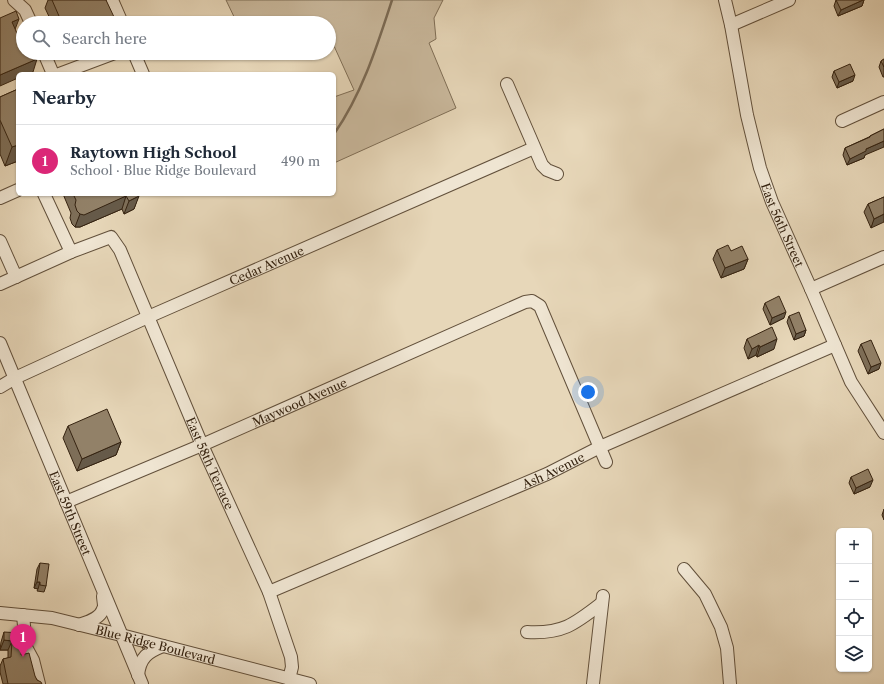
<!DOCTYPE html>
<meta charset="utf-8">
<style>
body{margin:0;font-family:"Libre Caslon Text",serif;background:#f6f6f7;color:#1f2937}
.controls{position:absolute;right:12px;bottom:12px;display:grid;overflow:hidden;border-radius:6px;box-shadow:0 1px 3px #0004}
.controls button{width:36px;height:36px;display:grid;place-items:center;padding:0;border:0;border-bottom:1px solid #e0e1e3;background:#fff;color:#1f2937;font:20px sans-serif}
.you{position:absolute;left:588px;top:392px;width:14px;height:14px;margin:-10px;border:3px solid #fff;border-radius:50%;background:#1a73e8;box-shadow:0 0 0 6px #1a73e833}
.badge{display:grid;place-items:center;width:26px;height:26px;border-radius:50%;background:#db2777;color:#fff;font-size:13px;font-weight:700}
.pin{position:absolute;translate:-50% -33px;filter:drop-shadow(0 1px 2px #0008)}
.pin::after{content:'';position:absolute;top:21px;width:14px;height:12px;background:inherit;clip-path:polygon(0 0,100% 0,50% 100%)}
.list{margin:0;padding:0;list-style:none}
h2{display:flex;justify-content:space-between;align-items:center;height:52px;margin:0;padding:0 16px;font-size:17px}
h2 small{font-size:13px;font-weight:400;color:#747a83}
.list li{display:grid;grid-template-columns:26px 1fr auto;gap:12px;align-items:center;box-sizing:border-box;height:72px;padding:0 16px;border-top:1px solid #e0e1e3}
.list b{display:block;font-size:15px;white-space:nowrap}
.list p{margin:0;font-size:13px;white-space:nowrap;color:#747a83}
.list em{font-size:13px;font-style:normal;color:#747a83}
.icon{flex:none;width:22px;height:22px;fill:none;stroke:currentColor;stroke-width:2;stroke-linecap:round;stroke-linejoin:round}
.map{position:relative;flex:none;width:884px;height:684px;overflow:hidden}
.search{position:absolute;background:#fff;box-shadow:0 1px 3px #0004;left:16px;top:16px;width:320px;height:44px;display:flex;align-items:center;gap:10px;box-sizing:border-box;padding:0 14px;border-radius:22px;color:#747a83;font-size:15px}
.panel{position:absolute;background:#fff;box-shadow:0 1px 3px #0004;left:16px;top:72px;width:320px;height:124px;border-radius:6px}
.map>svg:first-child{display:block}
.green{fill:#c9b89c;stroke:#7f6e56}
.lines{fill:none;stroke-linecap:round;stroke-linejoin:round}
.stream{stroke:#7b6a54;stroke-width:2.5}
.minor-casing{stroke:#62503b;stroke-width:14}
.minor{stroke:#efe5d2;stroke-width:12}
.wall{fill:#7e6f59;stroke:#352311}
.shaded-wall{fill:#665a49;stroke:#352311}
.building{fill:#928168;stroke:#352311}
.labels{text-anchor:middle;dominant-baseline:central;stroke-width:3;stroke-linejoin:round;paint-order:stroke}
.street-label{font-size:12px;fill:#352311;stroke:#efe5d2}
</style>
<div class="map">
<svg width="884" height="684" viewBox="0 0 884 684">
<rect width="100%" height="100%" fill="#e7d7b9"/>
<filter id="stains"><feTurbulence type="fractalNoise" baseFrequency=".005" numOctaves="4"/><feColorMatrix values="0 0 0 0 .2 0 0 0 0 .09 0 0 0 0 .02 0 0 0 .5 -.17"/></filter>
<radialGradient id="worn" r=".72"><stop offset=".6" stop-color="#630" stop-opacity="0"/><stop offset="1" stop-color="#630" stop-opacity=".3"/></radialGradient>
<!-- green -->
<g class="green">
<path d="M 226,0 L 443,0 L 434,18 L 436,39 L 429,43 L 456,108 L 334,163 L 334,97 L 354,90 L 329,35 L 329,23 L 237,23 Z"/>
<path d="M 251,53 L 292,53 L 279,59 L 253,58 Z"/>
</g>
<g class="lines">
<!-- stream -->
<path class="stream" d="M 334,134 C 362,94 377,46 392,0"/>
<defs>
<g id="minor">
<path d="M 14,0 L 25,10 L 31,23"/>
<path d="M 112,0 L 122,23"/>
<path id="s1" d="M 725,0 L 731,25 L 747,115 L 760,168 L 772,202 L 811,289 L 851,382 L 884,433"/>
<path d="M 731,25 L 789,0"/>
<path d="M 44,53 L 53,74"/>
<path d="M 134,53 L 143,74"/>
<path d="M 59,74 L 115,53"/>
<path d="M 507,84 L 542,165 L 547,170 L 557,174"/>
<path d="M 842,121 L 884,102"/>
<path id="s2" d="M 44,194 L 71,252 L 111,237 L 120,250 L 202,445 L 269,592 L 291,657 L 292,667 L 289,679"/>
<path d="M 0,198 L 18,190"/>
<path d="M 0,241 L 16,277"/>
<path d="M 0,284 L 71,252"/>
<path d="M 811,289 L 884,257"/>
<path id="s3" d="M 0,343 L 142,684"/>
<path id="s4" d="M 0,387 L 15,378 L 148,317 L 534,148"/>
<path id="s5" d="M 66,502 L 202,445 L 525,302 L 532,301 L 540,306 L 606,462"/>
<path d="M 684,569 L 705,594 L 721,627 L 727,648 L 730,684"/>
<path id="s6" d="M 269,592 L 547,474 L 600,447 L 835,345"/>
<path id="s7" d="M 0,613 L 52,618 L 121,635 L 310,684"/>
<path d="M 23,615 L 26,647 L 33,660 L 39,684"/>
<path d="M 79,625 C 87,622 100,619 103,609 C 105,606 103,600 103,596"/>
<path d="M 527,632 C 563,634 575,624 602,603"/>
<path d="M 138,675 C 140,657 148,652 163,646"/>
<path d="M 593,684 L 603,596"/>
</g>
</defs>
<!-- minor casing -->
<use href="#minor" class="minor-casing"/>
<!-- minor -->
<use href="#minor" class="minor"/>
</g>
<!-- wall -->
<g class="wall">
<path d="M 48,0 L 106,0 L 111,23 L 52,23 L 45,8 Z"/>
<path d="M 836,0 L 864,0 L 862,6 L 838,16 L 834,6 Z"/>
<path d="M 884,59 L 884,77 L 883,77 L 879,67 L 881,61 Z"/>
<path d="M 834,71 L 853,81 L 837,88 L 832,77 Z"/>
<path d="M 18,89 L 18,161 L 5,166 L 0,154 L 0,97 Z"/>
<path d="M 884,129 L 865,155 L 864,158 L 847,165 L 843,155 L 845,148 L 869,137 L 870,136 Z"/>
<path d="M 63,194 L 139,194 L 134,209 L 124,214 L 122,209 L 80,227 L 75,227 L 72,224 L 70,218 L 71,213 Z"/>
<path d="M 884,197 L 871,228 L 864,212 L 868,204 Z"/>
<path d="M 717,250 L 731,251 L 748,259 L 744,269 L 721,278 L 713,259 Z"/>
<path d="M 765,303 L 784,318 L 770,325 L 763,309 Z"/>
<path d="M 789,316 L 806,330 L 804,336 L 794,340 L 787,322 Z"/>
<path d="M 747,339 L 774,349 L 757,357 L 756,355 L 748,359 L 744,348 Z"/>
<path d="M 861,344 L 879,369 L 868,374 L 858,351 Z"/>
<path d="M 68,426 L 121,442 L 116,455 L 77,471 L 63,438 Z"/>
<path d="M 851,477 L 870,487 L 854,494 L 849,483 Z"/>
<path d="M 884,509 L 884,520 L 882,515 Z"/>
<path d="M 40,563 L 46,586 L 44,592 L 37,591 L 38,589 L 34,588 L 37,569 Z"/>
<path d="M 4,632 L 19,646 L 21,655 L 37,680 L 42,684 L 3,684 L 0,672 L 0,666 L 3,659 L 8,658 L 8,650 L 0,650 L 1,642 Z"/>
</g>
<!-- shaded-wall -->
<g class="shaded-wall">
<path d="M 863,0 L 864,0 L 862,6 L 838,16 L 841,10 Z"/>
<path d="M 114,17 L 111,23 L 100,23 Z"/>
<path d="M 19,19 L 14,32 L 12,22 Z"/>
<path d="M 37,59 L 33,72 L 28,74 L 18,74 L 18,78 L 0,86 L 0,75 Z"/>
<path d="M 855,75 L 853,81 L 837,88 L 839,82 Z"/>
<path d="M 884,141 L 884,147 L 865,155 L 864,158 L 847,165 L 850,159 L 866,149 Z"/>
<path d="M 18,145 L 18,161 L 5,166 L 12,147 Z"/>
<path d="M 126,196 L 122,209 L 80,227 L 75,227 L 80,214 Z"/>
<path d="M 139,196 L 134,209 L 124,214 L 129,201 Z"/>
<path d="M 884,214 L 884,222 L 871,228 L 874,219 Z"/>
<path d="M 748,259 L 744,269 L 721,278 L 725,268 Z"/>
<path d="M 786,312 L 784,318 L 770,325 L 772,318 Z"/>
<path d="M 806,330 L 804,336 L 794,340 L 796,334 Z"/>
<path d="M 777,339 L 774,349 L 757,357 L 760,347 Z"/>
<path d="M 759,345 L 756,355 L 748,359 L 752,349 Z"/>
<path d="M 881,363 L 879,369 L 868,374 L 871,367 Z"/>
<path d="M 121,442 L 116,455 L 77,471 L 82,459 Z"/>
<path d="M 873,480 L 870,487 L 854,494 L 856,488 Z"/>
<path d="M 37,582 L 40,582 L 38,589 L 34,588 Z"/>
<path d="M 4,640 L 12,641 L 8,650 L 0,650 Z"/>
</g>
<!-- building -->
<g class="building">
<path d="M 52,0 L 106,0 L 114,17 L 100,23 L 62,23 Z"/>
<path d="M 836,0 L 863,0 L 841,10 Z"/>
<path d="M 16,11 L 19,19 L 12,22 L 23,47 L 23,53 L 26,53 L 26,54 L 28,53 L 35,53 L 37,59 L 0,75 L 0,18 Z"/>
<path d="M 884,59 L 884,67 L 881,61 Z"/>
<path d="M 850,64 L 855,75 L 839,82 L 834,71 Z"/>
<path d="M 18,89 L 18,145 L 12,147 L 0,120 L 0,97 Z"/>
<path d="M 884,129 L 884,141 L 866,149 L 866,151 L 850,159 L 845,148 L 870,137 L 870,136 Z"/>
<path d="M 73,194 L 139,194 L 139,196 L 129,201 L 126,196 L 84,215 L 80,214 L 77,211 L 75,205 L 76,200 Z"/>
<path d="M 884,197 L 884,214 L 874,219 L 868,204 Z"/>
<path d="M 728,245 L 731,251 L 742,246 L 748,259 L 725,268 L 717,250 Z"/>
<path d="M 779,296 L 786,312 L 772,318 L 765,303 Z"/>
<path d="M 799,312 L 806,330 L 796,334 L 789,316 Z"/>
<path d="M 772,327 L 777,339 L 760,347 L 759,345 L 752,349 L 747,339 Z"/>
<path d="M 871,340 L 881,363 L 871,367 L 861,344 Z"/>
<path d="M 107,409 L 121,442 L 82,459 L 68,426 Z"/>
<path d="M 868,469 L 873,480 L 856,488 L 851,477 Z"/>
<path d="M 40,563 L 49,564 L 46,586 L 40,585 L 40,582 L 37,582 Z"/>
<path d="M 4,632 L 20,633 L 19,646 L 22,646 L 21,655 L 29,653 L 35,676 L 37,680 L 41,682 L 42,684 L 8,684 L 3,659 L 11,657 L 12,641 L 4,640 Z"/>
</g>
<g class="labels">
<!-- street labels -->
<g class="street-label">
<text stroke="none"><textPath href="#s1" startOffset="233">East 56th Street</textPath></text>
<text stroke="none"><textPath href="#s4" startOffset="293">Cedar Avenue</textPath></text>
<text stroke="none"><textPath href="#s5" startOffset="254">Maywood Avenue</textPath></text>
<text stroke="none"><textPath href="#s2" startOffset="354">East 58th Terrace</textPath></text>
<text stroke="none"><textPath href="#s6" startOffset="309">Ash Avenue</textPath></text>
<text stroke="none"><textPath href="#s3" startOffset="184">East 59th Street</textPath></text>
<text stroke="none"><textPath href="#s7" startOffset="159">Blue Ridge Boulevard</textPath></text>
</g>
</g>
<rect width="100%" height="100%" filter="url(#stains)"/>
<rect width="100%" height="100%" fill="url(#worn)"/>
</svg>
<div class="controls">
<button>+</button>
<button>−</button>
<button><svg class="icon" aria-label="locate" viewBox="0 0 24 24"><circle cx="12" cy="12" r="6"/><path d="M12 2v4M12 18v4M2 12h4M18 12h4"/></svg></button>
<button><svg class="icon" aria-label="layers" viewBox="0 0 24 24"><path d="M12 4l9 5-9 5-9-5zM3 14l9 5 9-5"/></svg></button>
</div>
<div class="you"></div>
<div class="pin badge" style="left:23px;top:657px">1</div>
<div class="search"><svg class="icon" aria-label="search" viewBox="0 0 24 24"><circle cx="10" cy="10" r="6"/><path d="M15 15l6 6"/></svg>Search here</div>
<section class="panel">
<h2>Nearby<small></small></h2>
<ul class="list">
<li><span class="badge">1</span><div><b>Raytown High School</b><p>School · Blue Ridge Boulevard</p></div><em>490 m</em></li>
</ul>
</section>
</div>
